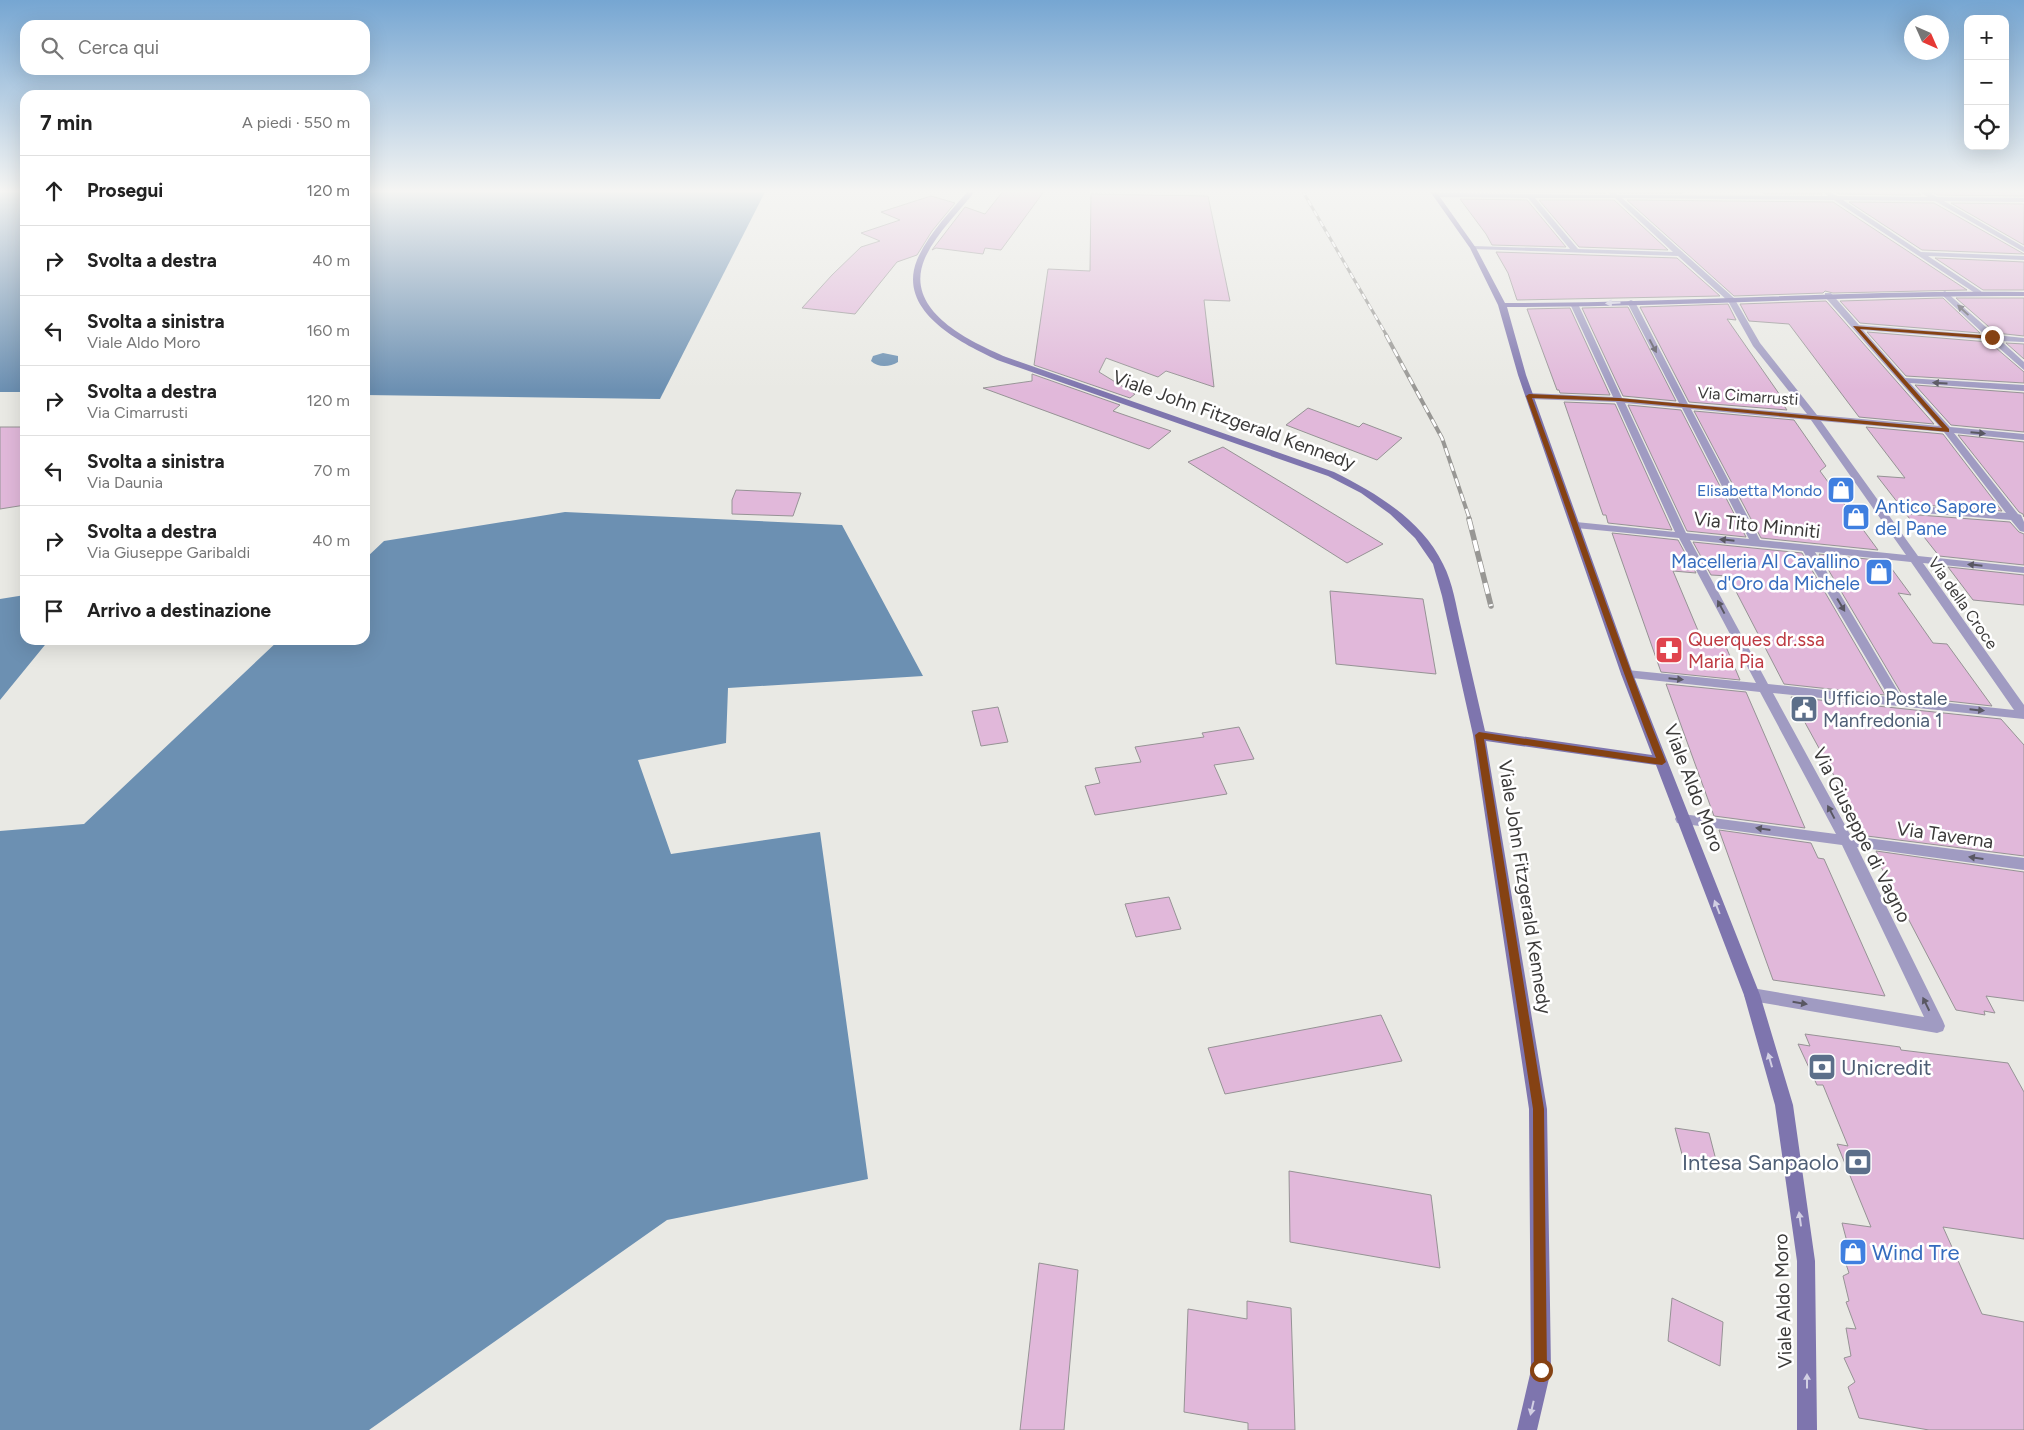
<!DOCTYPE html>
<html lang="it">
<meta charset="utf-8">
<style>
:root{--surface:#fff;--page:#f6f6f6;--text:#222;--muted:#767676;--line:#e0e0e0}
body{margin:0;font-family:Figtree,sans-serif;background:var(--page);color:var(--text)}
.controls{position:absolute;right:15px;top:15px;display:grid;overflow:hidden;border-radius:10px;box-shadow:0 5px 20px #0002}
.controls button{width:45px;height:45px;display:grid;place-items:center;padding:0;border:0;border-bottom:1px solid var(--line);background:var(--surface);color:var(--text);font:25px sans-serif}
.compass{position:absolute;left:1904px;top:15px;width:45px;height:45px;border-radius:50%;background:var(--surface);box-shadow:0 5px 20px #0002;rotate:135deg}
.stop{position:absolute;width:15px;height:15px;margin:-11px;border:4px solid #854213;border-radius:50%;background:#fff}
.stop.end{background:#854213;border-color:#fff;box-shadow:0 1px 5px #0008}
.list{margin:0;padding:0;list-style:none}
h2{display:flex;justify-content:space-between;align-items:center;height:65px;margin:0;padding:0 20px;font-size:21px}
h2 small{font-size:16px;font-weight:400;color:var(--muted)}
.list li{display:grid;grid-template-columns:32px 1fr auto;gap:15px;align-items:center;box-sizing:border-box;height:70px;padding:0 20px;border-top:1px solid var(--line)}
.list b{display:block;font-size:19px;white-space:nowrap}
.list p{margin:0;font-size:16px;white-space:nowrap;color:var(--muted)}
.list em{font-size:16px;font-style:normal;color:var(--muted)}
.icon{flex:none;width:28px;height:28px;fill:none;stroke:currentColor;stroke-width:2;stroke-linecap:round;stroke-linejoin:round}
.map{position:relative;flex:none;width:2024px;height:1430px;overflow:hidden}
.search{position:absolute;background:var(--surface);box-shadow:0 5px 20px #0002;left:20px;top:20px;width:350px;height:55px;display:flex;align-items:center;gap:12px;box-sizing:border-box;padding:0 18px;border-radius:15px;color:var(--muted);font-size:19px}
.panel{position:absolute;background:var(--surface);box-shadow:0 5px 20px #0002;left:20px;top:90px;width:350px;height:555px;border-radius:15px}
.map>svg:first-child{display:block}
.water{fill:#6c90b2}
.building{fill:#e1b8da;stroke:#969395}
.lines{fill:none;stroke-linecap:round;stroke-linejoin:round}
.street{fill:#a09bc2;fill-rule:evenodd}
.secondary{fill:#7e75ae;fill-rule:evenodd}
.rail-far2-casing{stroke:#989794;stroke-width:3}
.rail-far1-casing{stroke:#989794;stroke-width:4}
.rail-casing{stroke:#989794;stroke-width:5.5}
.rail-far2{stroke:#fff;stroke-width:2;stroke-dasharray:6;stroke-linecap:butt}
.rail-far1{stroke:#fff;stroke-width:2.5;stroke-dasharray:8;stroke-linecap:butt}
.rail{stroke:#fff;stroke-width:4;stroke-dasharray:11;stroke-linecap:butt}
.oneway{fill:#d2cfe3}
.oneway2{fill:#595762}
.route{fill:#854213}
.labels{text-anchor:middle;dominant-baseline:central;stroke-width:5;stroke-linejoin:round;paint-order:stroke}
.far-street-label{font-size:16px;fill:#3b3a39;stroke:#fff}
.far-shop-label{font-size:16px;fill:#366cbe;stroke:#fff;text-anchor:end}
.street-label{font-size:19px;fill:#3b3a39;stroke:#fff}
.shop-label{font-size:19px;fill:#366cbe;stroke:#fff;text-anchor:start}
.health-label{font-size:19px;fill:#be3a42;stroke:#fff;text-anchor:start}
.service-label{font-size:19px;fill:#4e5e75;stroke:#fff;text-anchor:start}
.near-service-label{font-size:22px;fill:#4e5e75;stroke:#fff;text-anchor:start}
.near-shop-label{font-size:22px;fill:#366cbe;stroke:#fff;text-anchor:start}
</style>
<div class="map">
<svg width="2024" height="1430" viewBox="0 0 2024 1430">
<rect width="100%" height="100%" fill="#e9e9e4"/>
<!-- water -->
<g class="water">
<rect x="0" y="190" width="25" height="202"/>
<polygon points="365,190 766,190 660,399 365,395"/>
<path d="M883 353 898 356V362C890 367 878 368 871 361L873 356Z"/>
<polygon points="565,512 842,525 923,676 728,688 726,743 638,760 671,854 820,832 868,1179 667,1220 369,1430 0,1430 0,831 84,824 279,640 365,640 365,559 384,541"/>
<polygon points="25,595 25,640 49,640 0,700 0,599"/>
</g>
<!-- building -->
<g class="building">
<polygon points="1004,190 1045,190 1001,250 985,248 983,254 936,248 932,250 965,207 985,214"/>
<polygon points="1453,190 1604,190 1606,193 1454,191"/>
<polygon points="1616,190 1679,190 1683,193 1619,193"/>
<polygon points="1759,190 1818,190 1822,194 1764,194"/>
<polygon points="1832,190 1915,190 1921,195 1838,194"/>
<polygon points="1929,190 2024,190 2024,196 1938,195"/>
<polygon points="1091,194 1208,196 1230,301 1204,300 1214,387 1166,371 1158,377 1106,358 1099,372 1135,394 1130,398 1034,365 1048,269 1090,271"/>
<polygon points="931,196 955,203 932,231 917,255 897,262 855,314 802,308 832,275 861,247 880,241 861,233 900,220 881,212"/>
<polygon points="1460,199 1527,200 1566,247 1492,245 1486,234"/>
<polygon points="1539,200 1614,200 1668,250 1579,247"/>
<polygon points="1627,200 1833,202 1967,290 1833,293 1825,291 1823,293 1734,296"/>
<polygon points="1849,202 1934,203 2024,254 1922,250"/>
<polygon points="1951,203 2024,204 2024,245"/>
<polygon points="1496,252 1677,258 1720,296 1517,300 1508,273"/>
<polygon points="1935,258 2024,262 2024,290 1983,290"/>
<polygon points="1943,298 1980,333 1860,323 1840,301"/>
<polygon points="1956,298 2024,298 2024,336 1996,333"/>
<polygon points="1826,301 1934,424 1859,417 1789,324 1749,321 1740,304"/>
<polygon points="1728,304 1736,320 1727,319 1782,398 1778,397 1787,410 1689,402 1640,307"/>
<polygon points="1628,307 1676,401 1623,396 1582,308"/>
<polygon points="1570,308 1610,395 1560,393 1559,390 1557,390 1527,309"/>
<polygon points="1867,332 1989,342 2024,372 2024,383 1906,376"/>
<polygon points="2006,343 2024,344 2024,359"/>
<polygon points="1032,374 1120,405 1113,411 1171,431 1149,449 983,388 1032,381"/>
<polygon points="1915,385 2024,393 2024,432 1951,425"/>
<polygon points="1564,402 1615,404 1672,530 1608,523 1606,515 1603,515"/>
<polygon points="1628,405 1681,410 1746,537 1687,531"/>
<polygon points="1308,408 1359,427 1363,423 1402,438 1377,460 1286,425"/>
<polygon points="1694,411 1794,420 1826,466 1820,471 1878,550 1761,538"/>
<polygon points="0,427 25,427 25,505 0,509"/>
<polygon points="1866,427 1943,434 2002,511 1898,503 1877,476 1905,478"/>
<polygon points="1958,435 2024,442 2024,517 2023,514 2019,512"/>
<polygon points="1223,447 1291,488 1383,544 1347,563 1188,462"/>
<polygon points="736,490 801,493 793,516 732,514 732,500"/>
<polygon points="1906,514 2010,522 2019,532 2024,534 2024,565 1939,556"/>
<polygon points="1612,533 1678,540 1696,573 1673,571 1702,640 1724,642 1740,680 1661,672"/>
<polygon points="1693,542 1802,553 1885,695 1784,684 1728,576 1711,575"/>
<polygon points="1819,554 1886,561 1911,595 1898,593 1933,643 1947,644 1992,706 1903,696"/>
<polygon points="1948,567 2024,575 2024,605 1973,600"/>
<polygon points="1330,591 1423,599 1436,674 1336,664"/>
<polygon points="1666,684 1746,692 1805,828 1714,816"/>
<polygon points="1791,697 2001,719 2024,745 2024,856 1867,836"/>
<polygon points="998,707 1008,742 981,746 972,711"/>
<polygon points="1239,727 1254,759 1214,765 1227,794 1095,815 1085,786 1100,783 1095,768 1141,762 1135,747 1204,737 1202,733"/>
<polygon points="1719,830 1811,843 1818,858 1824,859 1885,996 1773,980"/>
<polygon points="1876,851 2024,872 2024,1001 1986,996 1995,1013 1984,1011 1985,1015 1956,1010 1879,863 1882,863"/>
<polygon points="1169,897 1181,929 1136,937 1125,904"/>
<polygon points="1381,1015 1402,1061 1225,1094 1208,1048"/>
<polygon points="1805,1034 1900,1047 1901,1050 2008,1063 2024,1092 2024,1239 1943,1227 1982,1314 2024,1322 2024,1430 1929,1430 1859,1418 1848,1387 1855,1382 1844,1358 1851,1356 1846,1328 1856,1329 1846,1302 1849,1301 1843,1276 1849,1273 1843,1255 1850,1253 1842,1223 1871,1227 1837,1144 1848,1146 1823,1085 1817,1085 1798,1044 1810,1046"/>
<polygon points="1675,1128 1709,1133 1717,1164 1683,1158"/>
<polygon points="1289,1171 1431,1195 1440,1268 1290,1242"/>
<polygon points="1039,1263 1078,1270 1064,1430 1020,1430"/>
<polygon points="1672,1298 1723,1322 1720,1366 1668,1341"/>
<polygon points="1247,1301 1291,1308 1295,1430 1248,1430 1248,1423 1184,1412 1188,1309 1247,1319"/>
</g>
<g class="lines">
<!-- street -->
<path class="street" d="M1606 190H1613L1618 195 1828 196 1820 190H1828L1837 196 1928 197 1917 190H1925L1937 197 2024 198V202L1944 201 2024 247V252L1935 201 1843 200 1921 252 2024 256V260L1928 256 1981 291 1982 293 1978 295 1834 200 1622 198 1734 298 1760 343 1817 415 1939 426 1825 297V293H1831L1859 325 1985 335 1942 295 1941 293 1945 291 1995 335 2024 338V342L2001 341 2024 362V370L1990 340 1863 330 1905 378 2024 385V391L1910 383 1950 427 2024 434V440L1954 433 2018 514 2021 515 2024 522V532L2020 531 2011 520 1885 510 1918 556 2024 567V573L1923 563 2024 705V719L1773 693 1851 836 2024 858V870L1857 847 1943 1021 1945 1026 1943 1031 1937 1033 1746 1000 1744 995 1746 990 1752 988 1924 1017 1842 845 1677 823 1675 819 1677 815 1682 814 1836 834 1760 692 1623 677 1621 674 1623 671 1627 670 1756 683 1679 538 1576 528 1571 525 1576 522 1675 532 1616 402 1529 399 1525 396 1529 393 1613 397 1571 306 1575 304 1579 306 1622 398 1679 403 1627 302 1631 300 1635 302 1688 404 1807 414 1753 346 1728 301 1678 256 1471 249V247L1473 246 1570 249 1528 198 1437 197 1434 195 1437 193 1610 195ZM1535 198H1615L1673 252 1578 249ZM1625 403 1682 408 1749 539 1686 533ZM1691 409 1811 420 1906 555 1760 540ZM1821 421 1944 432 2006 513 1880 503ZM1690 540 1803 551 1889 697 1768 684ZM1815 552 1911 562 2014 710 1902 698Z"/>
<!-- secondary -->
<path class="secondary" d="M969 190H976C959 212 937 232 925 258 902 310 969 341 1006 357L1334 472C1376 493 1422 520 1443 564 1453 583 1456 606 1461 627 1469 662 1477 696 1485 731L1652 755 1621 674 1518 375 1498 305 1470 248 1429 190H1435L1476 248 1505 303C1678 303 1851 290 2024 292V296C1851 295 1679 307 1507 307L1526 375 1633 674 1760 995 1793 1105 1815 1261 1817 1430H1797V1261L1775 1105 1744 995 1656 765 1486 741 1547 1109 1551 1370 1537 1430H1517L1531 1370 1529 1109 1473 735 1442 596 1433 564 1415 538 1390 514 1361 493 1328 476 1000 361C963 344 896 312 917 260 928 234 951 211 969 190Z"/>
<defs>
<polyline id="rail-far2" points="1302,190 1387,336"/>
<polyline id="rail-far1" points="1386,335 1442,438 1470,520"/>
<polyline id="rail" points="1469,519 1491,606"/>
</defs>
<!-- rail-far2 casing -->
<use href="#rail-far2" class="rail-far2-casing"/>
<!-- rail-far1 casing -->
<use href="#rail-far1" class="rail-far1-casing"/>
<!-- rail casing -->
<use href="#rail" class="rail-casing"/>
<!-- rail-far2 -->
<use href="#rail-far2" class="rail-far2"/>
<!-- rail-far1 -->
<use href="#rail-far1" class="rail-far1"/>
<!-- rail -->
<use href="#rail" class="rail"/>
</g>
<!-- one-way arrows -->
<defs><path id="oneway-solid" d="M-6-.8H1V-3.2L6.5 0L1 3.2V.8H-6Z" transform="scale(1.25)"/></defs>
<g class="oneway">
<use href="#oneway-solid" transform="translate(1613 303) rotate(176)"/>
<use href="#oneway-solid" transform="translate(1717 907) rotate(-111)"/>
<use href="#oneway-solid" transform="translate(1770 1060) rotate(-106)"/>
<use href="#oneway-solid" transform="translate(1800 1219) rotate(-98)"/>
<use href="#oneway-solid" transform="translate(1807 1381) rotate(-90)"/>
<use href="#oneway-solid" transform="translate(1532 1408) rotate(103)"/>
</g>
<g class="oneway2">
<use href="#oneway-solid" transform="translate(1963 310) rotate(-137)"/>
<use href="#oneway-solid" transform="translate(1653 346) rotate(62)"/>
<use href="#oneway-solid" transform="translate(1940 383) rotate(-176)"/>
<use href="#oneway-solid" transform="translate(1978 433) rotate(5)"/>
<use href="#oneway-solid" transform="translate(1727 540) rotate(-174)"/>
<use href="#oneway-solid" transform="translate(1975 565) rotate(-174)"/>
<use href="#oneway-solid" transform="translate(1841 605) rotate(59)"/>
<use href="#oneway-solid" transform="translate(1721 607) rotate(-118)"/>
<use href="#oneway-solid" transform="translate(1676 679) rotate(6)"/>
<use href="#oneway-solid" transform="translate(1977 710) rotate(6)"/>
<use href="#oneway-solid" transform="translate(1831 812) rotate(-118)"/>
<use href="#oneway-solid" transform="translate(1763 829) rotate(-172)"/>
<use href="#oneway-solid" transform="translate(1976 858) rotate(-172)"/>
<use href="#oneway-solid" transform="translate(1800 1003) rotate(9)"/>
<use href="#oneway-solid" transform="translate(1926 1004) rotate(-116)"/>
</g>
<!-- sky -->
<linearGradient id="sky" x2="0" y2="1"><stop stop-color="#76a6d2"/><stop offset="0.49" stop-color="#f5f5f3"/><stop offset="1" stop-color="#f5f5f3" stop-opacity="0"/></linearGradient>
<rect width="2024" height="390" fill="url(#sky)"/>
<!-- route -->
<path class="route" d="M1853 326 1994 336 1992 339 1860 329 1949 429V432L1619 401 1532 398C1577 519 1618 642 1666 762L1662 765 1484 739 1544 1109 1547 1370 1546 1375 1541 1377 1536 1375 1534 1370 1533 1109 1475 735 1479 732 1656 758C1609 638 1570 516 1526 396L1529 394 1619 398 1942 428Z"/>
<!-- icons -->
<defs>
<symbol id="shop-square" viewBox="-11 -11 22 22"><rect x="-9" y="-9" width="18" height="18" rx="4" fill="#3f7fe0" stroke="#fff"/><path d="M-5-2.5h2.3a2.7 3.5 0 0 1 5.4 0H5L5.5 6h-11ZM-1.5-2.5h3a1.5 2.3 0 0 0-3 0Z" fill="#fff"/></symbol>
<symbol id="pharmacy-square" viewBox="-11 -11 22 22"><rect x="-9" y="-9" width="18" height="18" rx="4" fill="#e0444e" stroke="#fff"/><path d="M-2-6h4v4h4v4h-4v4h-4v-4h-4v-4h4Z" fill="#fff"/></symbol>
<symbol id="civic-square" viewBox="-11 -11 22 22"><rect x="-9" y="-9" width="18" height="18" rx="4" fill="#5c6f8a" stroke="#fff"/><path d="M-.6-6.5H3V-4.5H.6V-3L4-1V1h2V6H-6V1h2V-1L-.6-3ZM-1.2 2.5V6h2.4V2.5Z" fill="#fff"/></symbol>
<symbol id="bank-square" viewBox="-11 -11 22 22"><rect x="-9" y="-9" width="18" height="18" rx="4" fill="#5c6f8a" stroke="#fff"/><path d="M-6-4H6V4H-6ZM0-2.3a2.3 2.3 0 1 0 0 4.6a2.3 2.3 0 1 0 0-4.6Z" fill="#fff"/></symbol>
</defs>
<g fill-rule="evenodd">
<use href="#shop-square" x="1825" y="474" width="32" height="32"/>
<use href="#shop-square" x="1840" y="501" width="32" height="32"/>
<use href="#shop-square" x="1863" y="556" width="32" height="32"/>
<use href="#pharmacy-square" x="1653" y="634" width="32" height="32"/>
<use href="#civic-square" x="1788" y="693" width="32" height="32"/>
<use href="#bank-square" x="1806" y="1051" width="32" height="32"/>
<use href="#bank-square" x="1842" y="1146" width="32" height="32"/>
<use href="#shop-square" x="1837" y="1236" width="32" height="32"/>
</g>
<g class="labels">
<!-- far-street labels -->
<g class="far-street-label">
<text transform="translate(1748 396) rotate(4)">Via Cimarrusti</text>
<text transform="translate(1963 603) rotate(55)">Via della Croce</text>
</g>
<!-- far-shop labels -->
<g class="far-shop-label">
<text x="1822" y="490">Elisabetta Mondo</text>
</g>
<!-- street labels -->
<g class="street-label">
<text transform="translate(1234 420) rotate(20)">Viale John Fitzgerald Kennedy</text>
<text transform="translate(1757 525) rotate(6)">Via Tito Minniti</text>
<text transform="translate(1694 788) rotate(69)">Viale Aldo Moro</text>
<text transform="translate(1862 835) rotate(63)">Via Giuseppe di Vagno</text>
<text transform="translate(1945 835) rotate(8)">Via Taverna</text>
<text transform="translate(1525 887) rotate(81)">Viale John Fitzgerald Kennedy</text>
<text transform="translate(1783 1301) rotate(-92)">Viale Aldo Moro</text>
</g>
<!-- shop labels -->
<g class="shop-label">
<text x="1875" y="506">Antico Sapore<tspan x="1875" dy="22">del Pane</tspan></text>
<text x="1860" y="561" text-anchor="end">Macelleria Al Cavallino<tspan x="1860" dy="22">d'Oro da Michele</tspan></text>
</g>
<!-- health labels -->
<g class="health-label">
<text x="1688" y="639">Querques dr.ssa<tspan x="1688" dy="22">Maria Pia</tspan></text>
</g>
<!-- service labels -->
<g class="service-label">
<text x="1823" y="698">Ufficio Postale<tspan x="1823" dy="22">Manfredonia 1</tspan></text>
</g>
<!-- near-service labels -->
<g class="near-service-label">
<text x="1841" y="1067">Unicredit</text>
<text x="1839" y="1162" text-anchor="end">Intesa Sanpaolo</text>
</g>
<!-- near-shop labels -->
<g class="near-shop-label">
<text x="1872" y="1252">Wind Tre</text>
</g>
</g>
</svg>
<div class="controls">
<button>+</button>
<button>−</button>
<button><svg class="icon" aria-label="locate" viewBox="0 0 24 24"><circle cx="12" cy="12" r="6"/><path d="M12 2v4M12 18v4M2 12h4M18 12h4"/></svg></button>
</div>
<svg class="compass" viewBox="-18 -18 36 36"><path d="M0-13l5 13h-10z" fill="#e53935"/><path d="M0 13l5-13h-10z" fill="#767676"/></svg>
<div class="stop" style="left:1541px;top:1370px"></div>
<div class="stop end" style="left:1992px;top:337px"></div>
<div class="search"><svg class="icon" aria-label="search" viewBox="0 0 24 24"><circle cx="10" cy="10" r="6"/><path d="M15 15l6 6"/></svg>Cerca qui</div>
<section class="panel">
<h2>7 min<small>A piedi · 550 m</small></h2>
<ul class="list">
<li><svg class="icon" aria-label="ahead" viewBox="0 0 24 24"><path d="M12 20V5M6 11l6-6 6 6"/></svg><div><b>Prosegui</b></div><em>120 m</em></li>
<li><svg class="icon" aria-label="right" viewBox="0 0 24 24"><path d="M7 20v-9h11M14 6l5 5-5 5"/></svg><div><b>Svolta a destra</b></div><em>40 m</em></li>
<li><svg class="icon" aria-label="left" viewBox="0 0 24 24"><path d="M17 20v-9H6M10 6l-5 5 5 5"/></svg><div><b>Svolta a sinistra</b><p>Viale Aldo Moro</p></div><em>160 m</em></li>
<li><svg class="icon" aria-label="right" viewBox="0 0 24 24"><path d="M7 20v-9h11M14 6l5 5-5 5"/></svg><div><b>Svolta a destra</b><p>Via Cimarrusti</p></div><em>120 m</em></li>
<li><svg class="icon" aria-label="left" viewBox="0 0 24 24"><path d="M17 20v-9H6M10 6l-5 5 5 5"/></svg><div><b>Svolta a sinistra</b><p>Via Daunia</p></div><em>70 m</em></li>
<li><svg class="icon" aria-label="right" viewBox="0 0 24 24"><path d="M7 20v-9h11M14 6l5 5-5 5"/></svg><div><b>Svolta a destra</b><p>Via Giuseppe Garibaldi</p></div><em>40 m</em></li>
<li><svg class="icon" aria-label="arrive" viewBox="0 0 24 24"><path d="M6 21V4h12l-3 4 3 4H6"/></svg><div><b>Arrivo a destinazione</b></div></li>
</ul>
</section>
</div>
